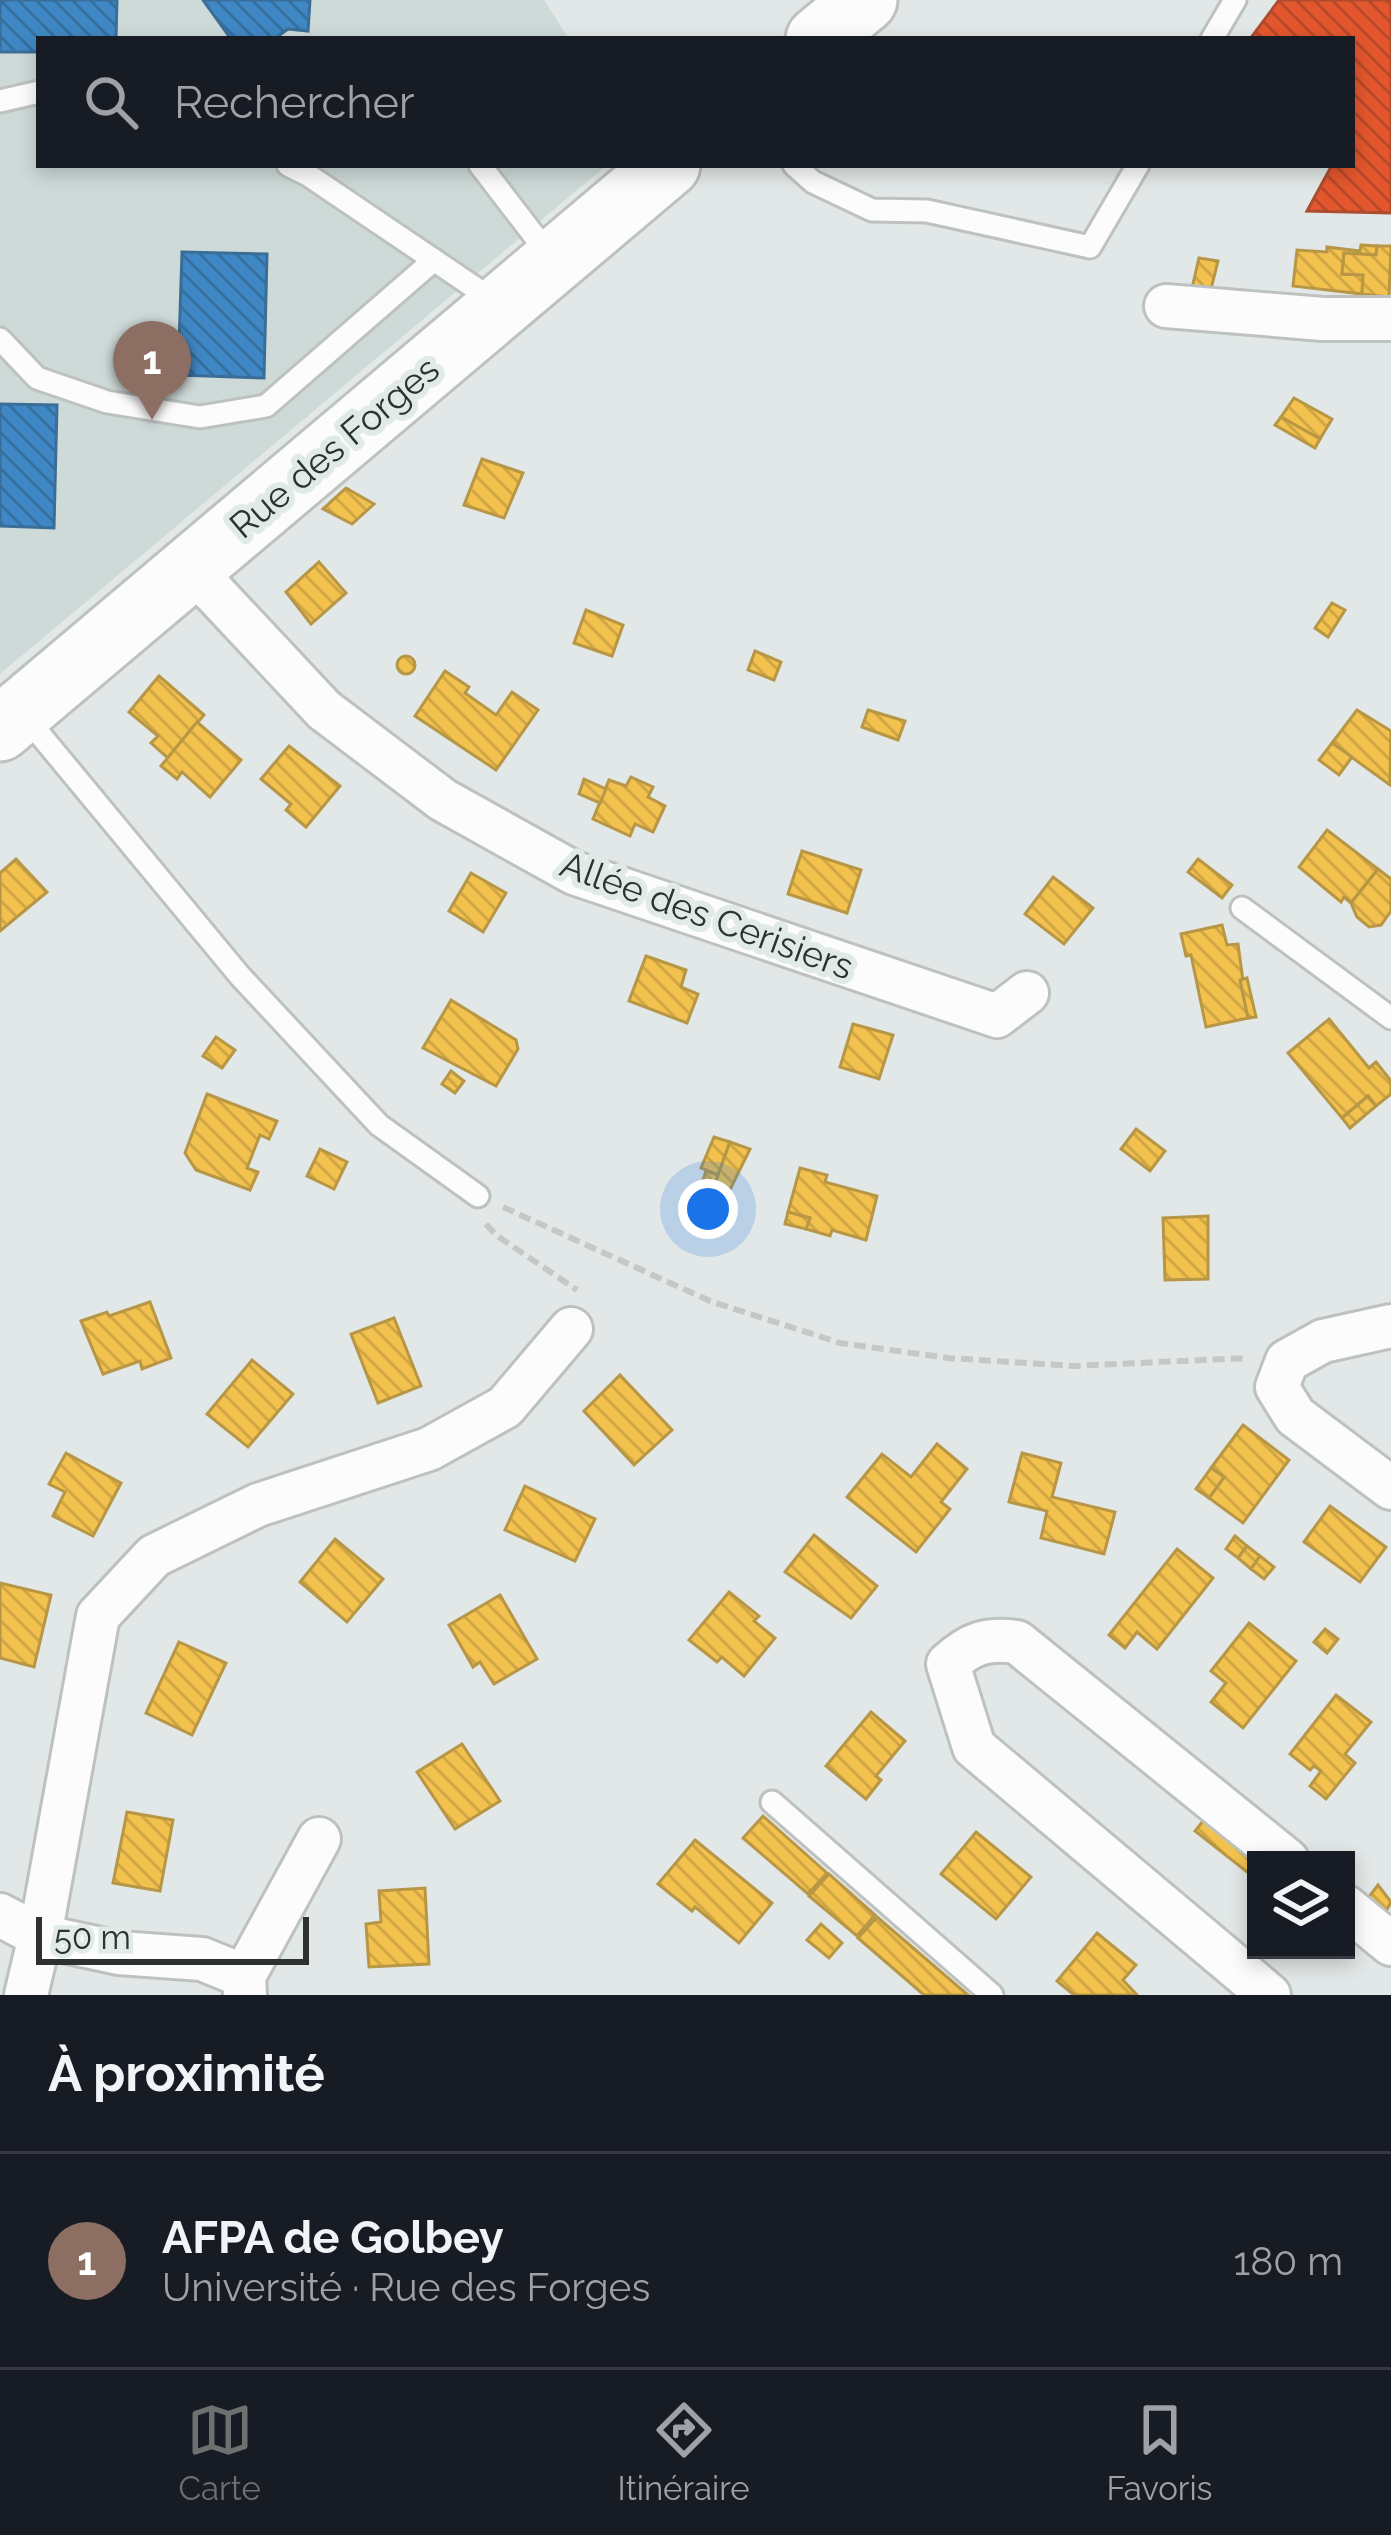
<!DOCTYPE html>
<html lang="fr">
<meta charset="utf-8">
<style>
:root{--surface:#171b24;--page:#242831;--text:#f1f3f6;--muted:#9ea1a6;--line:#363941;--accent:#6c7170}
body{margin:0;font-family:Raleway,sans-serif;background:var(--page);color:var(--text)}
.controls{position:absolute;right:36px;bottom:36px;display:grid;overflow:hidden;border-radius:0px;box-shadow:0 6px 18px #0003}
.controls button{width:108px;height:108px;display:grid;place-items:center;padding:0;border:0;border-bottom:3px solid var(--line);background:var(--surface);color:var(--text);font:60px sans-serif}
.scale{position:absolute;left:36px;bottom:30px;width:273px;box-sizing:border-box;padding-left:12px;border:6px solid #2d3130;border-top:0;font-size:33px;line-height:42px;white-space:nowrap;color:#2d3130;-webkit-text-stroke:9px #e0eae8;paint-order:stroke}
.you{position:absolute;left:708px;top:1209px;width:42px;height:42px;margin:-30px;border:9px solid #fff;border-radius:50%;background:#1a73e8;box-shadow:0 0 0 18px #1a73e833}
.badge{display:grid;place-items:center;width:78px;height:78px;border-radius:50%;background:var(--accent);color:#fff;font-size:39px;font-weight:700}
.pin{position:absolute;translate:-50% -99px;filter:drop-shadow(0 3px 6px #0008)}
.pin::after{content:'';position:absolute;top:63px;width:42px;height:36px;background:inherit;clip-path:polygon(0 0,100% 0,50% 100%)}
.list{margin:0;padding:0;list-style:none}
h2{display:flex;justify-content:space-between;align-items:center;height:156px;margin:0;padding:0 48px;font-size:51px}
h2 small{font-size:39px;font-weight:400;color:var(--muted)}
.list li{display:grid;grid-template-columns:78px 1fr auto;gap:36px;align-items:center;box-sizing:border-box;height:216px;padding:0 48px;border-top:3px solid var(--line)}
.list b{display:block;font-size:45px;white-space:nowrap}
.list p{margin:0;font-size:39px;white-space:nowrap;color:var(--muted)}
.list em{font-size:39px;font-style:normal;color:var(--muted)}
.icon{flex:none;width:66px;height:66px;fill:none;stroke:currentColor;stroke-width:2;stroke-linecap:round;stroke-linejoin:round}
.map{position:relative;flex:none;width:1391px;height:1995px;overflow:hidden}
.search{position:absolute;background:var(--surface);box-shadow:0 6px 18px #0003;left:36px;right:36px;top:36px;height:132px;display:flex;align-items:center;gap:30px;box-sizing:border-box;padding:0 42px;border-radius:0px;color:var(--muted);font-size:45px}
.sheet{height:372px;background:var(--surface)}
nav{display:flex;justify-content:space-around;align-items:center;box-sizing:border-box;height:168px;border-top:3px solid var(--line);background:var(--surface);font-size:33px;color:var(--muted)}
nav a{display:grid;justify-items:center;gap:6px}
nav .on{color:var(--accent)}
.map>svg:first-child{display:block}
.built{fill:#cedad8}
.homes{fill:url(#homes-back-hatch);stroke:#b79645;stroke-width:3}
.shops{fill:url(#shops-back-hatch);stroke:#ad4c2f;stroke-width:3}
.schools{fill:url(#schools-back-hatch);stroke:#3a6e98;stroke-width:3}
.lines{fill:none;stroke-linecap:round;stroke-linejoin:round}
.service-casing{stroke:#bdc2c0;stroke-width:27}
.minor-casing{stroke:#bdc2c0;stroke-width:48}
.secondary-casing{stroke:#bdc2c0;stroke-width:69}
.path{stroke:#c6c8c8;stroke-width:6;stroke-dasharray:12 6;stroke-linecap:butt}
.service{stroke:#fbfcfb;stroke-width:21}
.minor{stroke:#fbfcfb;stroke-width:42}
.secondary{stroke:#fbfcfb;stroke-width:63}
.labels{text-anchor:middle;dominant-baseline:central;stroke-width:12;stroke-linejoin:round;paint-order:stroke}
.street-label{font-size:36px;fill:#2d3130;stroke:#e0eae8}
</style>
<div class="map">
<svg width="1391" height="1995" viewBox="0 0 1391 1995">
<defs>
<pattern id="homes-back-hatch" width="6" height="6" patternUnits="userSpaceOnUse" patternTransform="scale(3)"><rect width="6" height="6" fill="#f2c14e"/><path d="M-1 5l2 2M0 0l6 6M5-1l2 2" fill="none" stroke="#d0a644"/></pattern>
<pattern id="shops-back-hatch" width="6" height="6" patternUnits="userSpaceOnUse" patternTransform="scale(3)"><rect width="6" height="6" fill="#e4572e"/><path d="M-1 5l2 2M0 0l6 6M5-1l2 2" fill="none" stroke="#b94928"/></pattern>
<pattern id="schools-back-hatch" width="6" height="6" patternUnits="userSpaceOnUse" patternTransform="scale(3)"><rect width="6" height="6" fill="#3f88c5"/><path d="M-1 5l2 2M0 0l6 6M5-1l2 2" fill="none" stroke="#3570a0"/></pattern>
</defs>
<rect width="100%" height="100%" fill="#e2e8e7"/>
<!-- built -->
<polygon class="built" points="0,0 544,0 569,39 39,39 39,165 607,165 0,674"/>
<!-- homes -->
<g class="homes">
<polygon points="1361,245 1377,246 1376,255 1344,253 1342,274 1363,275 1362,294 1293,286 1297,250 1327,252 1327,247 1360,251"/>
<polygon points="1377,246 1391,246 1389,297 1362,294 1363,275 1342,274 1344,253 1376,255"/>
<polygon points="1199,258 1218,261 1211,289 1192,288"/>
<polygon points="1294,398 1332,419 1320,439 1281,417"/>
<polygon points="1281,417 1320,439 1315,448 1275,425"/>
<polygon points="482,459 523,473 504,518 464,505"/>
<polygon points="346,488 374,504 352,524 323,509"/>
<polygon points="319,562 346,593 311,624 286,592"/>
<polygon points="1332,603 1345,610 1328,637 1315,628"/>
<polygon points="586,610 623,625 612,656 574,643"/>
<polygon points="755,651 781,662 774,680 748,670"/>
<circle cx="406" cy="665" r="9"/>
<polygon points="445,671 469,687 465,693 496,715 512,692 538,710 496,770 415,716"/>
<polygon points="159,676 204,715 168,758 151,743 158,736 129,712"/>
<polygon points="868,710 905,721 898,740 862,727"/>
<polygon points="1357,710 1391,731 1390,785 1332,743"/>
<polygon points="197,722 241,760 210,797 182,772 177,779 161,766"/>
<polygon points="1332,743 1352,757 1339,775 1319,760"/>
<polygon points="289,746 340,786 306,827 286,810 291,804 261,779"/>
<polygon points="631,777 653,787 648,797 665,806 653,832 635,824 630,836 593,819 609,780 626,786"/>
<polygon points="584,779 606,789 600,803 579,794"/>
<polygon points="1327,830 1378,869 1351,903 1344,897 1341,902 1299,867"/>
<polygon points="802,851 861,870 847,913 788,894"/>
<polygon points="16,859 47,892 0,931 0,873"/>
<polygon points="1198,859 1232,885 1222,898 1188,872"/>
<polygon points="1378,869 1391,879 1391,911 1381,925 1369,927 1357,917 1351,903"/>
<polygon points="471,873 506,893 483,932 449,911"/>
<polygon points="1053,877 1093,908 1064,944 1025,914"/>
<polygon points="1222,925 1227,945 1238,944 1248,1018 1206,1027 1191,955 1186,956 1181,934"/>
<polygon points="646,956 686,970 681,987 698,994 687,1023 629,1001"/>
<polygon points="1247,978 1256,1017 1248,1018 1240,980"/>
<polygon points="451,1000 516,1040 518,1049 496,1086 423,1048"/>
<polygon points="1329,1019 1369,1068 1376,1062 1391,1081 1391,1094 1376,1106 1368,1096 1342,1118 1288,1053"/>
<polygon points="853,1024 893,1035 879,1079 840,1067"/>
<polygon points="216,1037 235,1050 222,1068 203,1056"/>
<polygon points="451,1071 464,1081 455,1093 442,1084"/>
<polygon points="207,1094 277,1121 269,1139 260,1135 247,1168 258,1172 250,1190 196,1170 185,1153"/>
<polygon points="1368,1096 1376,1106 1350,1128 1342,1118"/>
<polygon points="1136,1129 1165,1151 1150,1171 1121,1149"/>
<polygon points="714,1137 730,1142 718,1175 701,1168"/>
<polygon points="730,1142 750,1149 723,1204 710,1197"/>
<polygon points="320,1149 347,1162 334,1189 307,1176"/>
<polygon points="800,1168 827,1175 825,1182 877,1196 866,1240 832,1230 830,1236 806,1229 810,1218 788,1212"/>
<polygon points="706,1171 718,1175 710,1197 699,1192"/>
<polygon points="788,1212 810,1218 806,1229 785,1224"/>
<polygon points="1208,1216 1208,1279 1165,1280 1163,1218"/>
<polygon points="150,1302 171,1358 142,1369 140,1361 103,1374 81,1321 107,1312 109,1316"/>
<polygon points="394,1318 421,1386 378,1403 351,1334"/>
<polygon points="252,1360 293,1394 248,1447 207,1414"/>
<polygon points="620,1375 672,1430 634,1465 584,1411"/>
<polygon points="1243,1425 1289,1460 1243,1523 1209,1498 1224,1477 1211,1468"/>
<polygon points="937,1444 967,1469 941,1502 950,1509 916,1552 847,1497 882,1454 911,1477"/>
<polygon points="66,1453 121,1483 93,1536 53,1516 65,1492 49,1484"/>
<polygon points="1022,1453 1061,1463 1052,1497 1115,1512 1104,1554 1041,1538 1047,1511 1009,1502"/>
<polygon points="1211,1468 1224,1477 1209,1498 1196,1489"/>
<polygon points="525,1486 595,1519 575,1561 505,1530"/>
<polygon points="1330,1506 1386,1547 1360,1582 1304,1542"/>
<polygon points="814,1535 877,1586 851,1618 785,1572"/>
<polygon points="1235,1536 1247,1546 1238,1558 1226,1549"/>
<polygon points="335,1539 383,1579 347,1622 300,1582"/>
<polygon points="1247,1546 1260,1556 1251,1569 1238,1558"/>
<polygon points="1177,1549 1213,1578 1157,1649 1137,1632 1125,1648 1109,1635"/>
<polygon points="1260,1556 1274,1567 1264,1579 1251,1569"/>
<polygon points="0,1583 51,1595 34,1667 0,1658"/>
<polygon points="729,1592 759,1616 754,1621 775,1638 744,1676 722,1657 717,1662 689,1640"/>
<polygon points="500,1595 537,1659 494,1684 480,1662 473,1667 449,1625"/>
<polygon points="1249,1623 1296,1661 1243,1728 1211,1702 1226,1683 1211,1671"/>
<polygon points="1325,1629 1338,1639 1327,1653 1314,1642"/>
<polygon points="179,1642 226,1663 192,1735 146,1713"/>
<polygon points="1336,1695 1371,1722 1345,1754 1355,1763 1326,1799 1310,1786 1321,1771 1314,1766 1310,1770 1290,1754"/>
<polygon points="871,1712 905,1741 876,1776 881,1780 866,1799 826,1766"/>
<polygon points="462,1744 500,1801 455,1829 417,1772"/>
<polygon points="127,1812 173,1820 160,1891 113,1883"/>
<polygon points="1208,1815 1256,1860 1256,1879 1195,1831"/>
<polygon points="763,1816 827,1873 808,1894 743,1838"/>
<polygon points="976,1832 1031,1877 996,1919 941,1874"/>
<polygon points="695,1840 772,1903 739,1943 695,1907 692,1911 658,1884"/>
<polygon points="829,1874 875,1915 857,1936 809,1896"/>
<polygon points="1378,1885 1391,1902 1385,1913 1368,1898"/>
<polygon points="425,1888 429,1964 369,1967 366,1924 381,1922 379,1891"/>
<polygon points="877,1917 968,1995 924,1995 858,1938"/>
<polygon points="821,1924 842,1943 829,1958 807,1940"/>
<polygon points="1097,1933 1136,1965 1123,1980 1137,1995 1074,1995 1057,1981"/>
</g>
<!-- shops -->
<polygon class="shops" points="1279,0 1391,0 1391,213 1307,211 1332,165 1352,165 1352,39 1250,39"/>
<!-- schools -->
<g class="schools">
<polygon points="0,0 117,0 116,39 39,39 39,57 37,52 0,52"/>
<polygon points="203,0 310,0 308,31 288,29 274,39 231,39"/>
<polygon points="182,252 267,254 264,378 178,375"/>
<polygon points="0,404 57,405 54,528 0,526"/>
</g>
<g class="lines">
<defs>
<g id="service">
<polyline points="1212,39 1235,0"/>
<polyline points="0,101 39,92"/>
<polyline points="288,165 308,175 496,302"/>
<polyline points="480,165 549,255"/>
<polyline points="794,165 813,182 872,210 927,211 1090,247 1138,165"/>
<polyline points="0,339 37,378 107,402 200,417 266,406 434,260"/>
<polyline points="23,714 240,976 379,1125 478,1196"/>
<polyline points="1242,908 1391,1018"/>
<polyline points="772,1802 992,1995"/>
</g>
<g id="minor">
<polyline points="1166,306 1323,319 1391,319"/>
<polyline points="191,568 324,710 443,800 574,873 997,1016 1027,993"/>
<polyline points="1391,1326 1323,1341 1287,1361 1277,1387 1295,1416 1391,1488"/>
<polyline points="1346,1907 1391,1944"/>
<polyline points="0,1915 40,1936 119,1953 202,1959 244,1976 245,1995"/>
<polyline points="244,1976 319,1839"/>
<polyline points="26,1995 40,1936 98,1616 154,1556 258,1505 429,1449 505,1407 571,1329"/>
<path d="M1269 1995 974 1747 948 1664C971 1643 986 1638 1017 1642L1287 1860"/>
</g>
<g id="secondary">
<polyline points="818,39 865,0"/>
<polyline points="0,729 668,165"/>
</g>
</defs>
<!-- service casing -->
<use href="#service" class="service-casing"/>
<!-- minor casing -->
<use href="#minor" class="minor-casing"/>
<!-- secondary casing -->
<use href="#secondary" class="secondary-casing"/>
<!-- path -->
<g class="path">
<polyline points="503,1207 710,1301 840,1343 948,1358 1073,1366 1247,1358"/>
<polyline points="486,1224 496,1235 577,1290"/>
</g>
<!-- service -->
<use href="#service" class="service"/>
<!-- minor -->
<use href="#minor" class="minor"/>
<!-- secondary -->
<use href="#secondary" class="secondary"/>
</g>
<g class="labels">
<!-- street labels -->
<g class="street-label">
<text transform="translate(334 447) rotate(-40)">Rue des Forges</text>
<text transform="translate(707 915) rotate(20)">Allée des Cerisiers</text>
</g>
</g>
</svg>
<div class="controls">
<button><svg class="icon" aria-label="layers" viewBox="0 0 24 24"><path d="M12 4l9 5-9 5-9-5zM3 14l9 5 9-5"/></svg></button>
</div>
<div class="scale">50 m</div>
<div class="you"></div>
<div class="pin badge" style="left:152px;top:420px;background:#8d6e63">1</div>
<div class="search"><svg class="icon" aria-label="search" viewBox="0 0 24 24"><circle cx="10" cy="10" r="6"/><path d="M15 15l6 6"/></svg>Rechercher</div>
</div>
<section class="sheet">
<h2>À proximité<small></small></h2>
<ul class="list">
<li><span class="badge" style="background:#8d6e63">1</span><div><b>AFPA de Golbey</b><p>Université · Rue des Forges</p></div><em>180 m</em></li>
</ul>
</section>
<nav>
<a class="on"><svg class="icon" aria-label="map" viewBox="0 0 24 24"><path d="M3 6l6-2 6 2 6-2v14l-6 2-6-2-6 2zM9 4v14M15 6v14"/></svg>Carte</a>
<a><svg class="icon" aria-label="directions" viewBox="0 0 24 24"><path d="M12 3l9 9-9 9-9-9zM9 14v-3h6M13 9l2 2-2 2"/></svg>Itinéraire</a>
<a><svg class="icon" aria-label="saved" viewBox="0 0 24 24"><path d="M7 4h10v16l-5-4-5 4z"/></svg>Favoris</a>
</nav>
